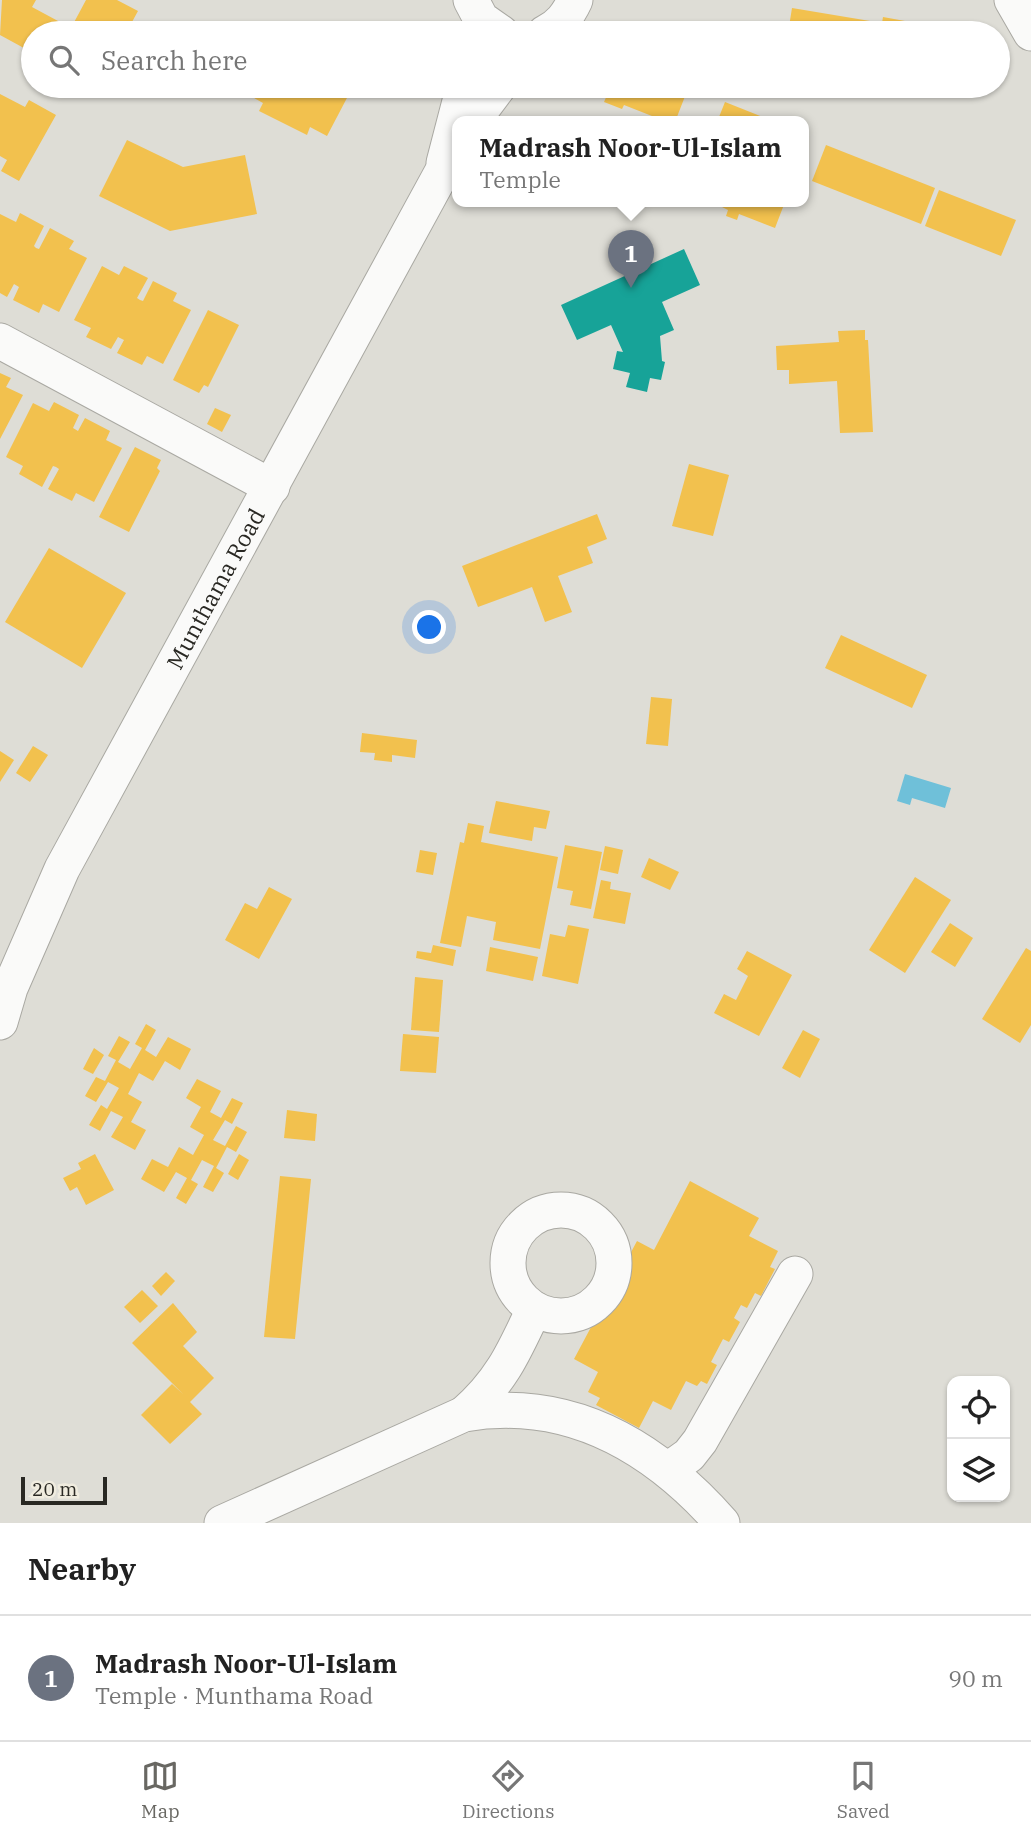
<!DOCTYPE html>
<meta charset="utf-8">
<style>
:root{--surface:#fff;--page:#f6f6f6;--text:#222;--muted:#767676;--line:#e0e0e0;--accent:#686762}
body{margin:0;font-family:"IBM Plex Serif",serif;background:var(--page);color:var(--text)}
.controls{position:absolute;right:21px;bottom:21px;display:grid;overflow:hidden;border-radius:14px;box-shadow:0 2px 5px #0004}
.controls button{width:63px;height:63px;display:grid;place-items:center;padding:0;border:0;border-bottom:2px solid var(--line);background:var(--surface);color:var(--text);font:35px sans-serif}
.scale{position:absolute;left:21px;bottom:18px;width:86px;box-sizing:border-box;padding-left:7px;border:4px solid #292823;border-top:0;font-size:19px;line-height:24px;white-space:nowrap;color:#292823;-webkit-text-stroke:5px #f0ecdf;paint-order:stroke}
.you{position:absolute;left:430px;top:628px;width:24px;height:24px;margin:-18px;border:5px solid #fff;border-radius:50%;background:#1a73e8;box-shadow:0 0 0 10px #1a73e833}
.badge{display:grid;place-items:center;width:46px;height:46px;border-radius:50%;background:var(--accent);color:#fff;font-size:23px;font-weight:700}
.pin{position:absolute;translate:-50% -58px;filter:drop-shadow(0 2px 4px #0008)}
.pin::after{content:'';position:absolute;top:37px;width:24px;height:21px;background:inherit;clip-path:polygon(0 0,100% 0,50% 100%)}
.popup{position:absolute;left:452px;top:116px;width:357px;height:91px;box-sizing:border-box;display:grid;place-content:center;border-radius:14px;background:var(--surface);filter:drop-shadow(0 2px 5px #0005);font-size:23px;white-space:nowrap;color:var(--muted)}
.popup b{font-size:26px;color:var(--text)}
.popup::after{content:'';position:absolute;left:50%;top:100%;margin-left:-14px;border:14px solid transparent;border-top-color:var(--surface)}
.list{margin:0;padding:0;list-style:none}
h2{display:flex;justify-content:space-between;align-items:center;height:91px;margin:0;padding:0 28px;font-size:30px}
h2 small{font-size:23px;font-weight:400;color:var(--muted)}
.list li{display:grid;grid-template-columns:46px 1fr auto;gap:21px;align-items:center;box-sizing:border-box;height:126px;padding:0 28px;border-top:2px solid var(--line)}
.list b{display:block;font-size:26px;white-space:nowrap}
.list p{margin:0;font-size:23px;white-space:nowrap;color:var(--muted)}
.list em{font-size:23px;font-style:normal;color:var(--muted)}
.icon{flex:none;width:38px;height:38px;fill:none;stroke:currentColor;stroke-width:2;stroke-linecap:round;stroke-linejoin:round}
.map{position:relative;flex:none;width:1031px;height:1523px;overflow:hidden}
.search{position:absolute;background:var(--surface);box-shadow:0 2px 5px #0004;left:21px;right:21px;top:21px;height:77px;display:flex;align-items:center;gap:18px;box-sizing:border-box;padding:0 24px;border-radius:38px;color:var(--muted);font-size:26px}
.sheet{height:217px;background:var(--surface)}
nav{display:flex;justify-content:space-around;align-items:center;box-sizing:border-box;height:98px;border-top:2px solid var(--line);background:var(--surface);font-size:19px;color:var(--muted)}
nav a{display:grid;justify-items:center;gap:4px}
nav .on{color:var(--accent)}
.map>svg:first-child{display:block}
.water{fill:#6fc0d9}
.homes{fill:#f2c14e}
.public{fill:#17a398}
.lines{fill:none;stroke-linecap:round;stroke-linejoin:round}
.minor-casing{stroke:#a9a8a2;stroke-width:37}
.minor{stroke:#fafaf9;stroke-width:35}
.labels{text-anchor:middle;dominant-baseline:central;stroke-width:7;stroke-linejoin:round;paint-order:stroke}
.street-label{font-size:23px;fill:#292823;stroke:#f0ecdf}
</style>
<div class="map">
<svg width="1031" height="1523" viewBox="0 0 1031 1523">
<rect width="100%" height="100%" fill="#deddd6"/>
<!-- water -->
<polygon class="water" points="905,774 951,788 945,808 912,798 910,805 897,801"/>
<!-- homes -->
<g class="homes">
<polygon points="2,0 36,0 32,7 71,28 86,0 117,0 138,11 126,33 33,33 33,53 0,35"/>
<polygon points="792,8 882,23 883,17 916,23 915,33 788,33"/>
<polygon points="251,86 327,86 348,96 327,136 310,127 307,135 259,111 263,103 247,94"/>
<polygon points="611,86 689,86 675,122 655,122 657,118 624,105 622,109 604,102"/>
<polygon points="817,86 844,86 843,94 817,89"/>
<polygon points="0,94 25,107 29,100 56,115 19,181 1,171 7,160 0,156"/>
<polygon points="725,102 775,122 717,122"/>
<polygon points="127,140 183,167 245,155 257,214 170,231 99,196"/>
<polygon points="826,145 935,188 921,224 812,181"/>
<polygon points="939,190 1016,220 1001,256 925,226"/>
<polygon points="724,202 785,202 775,228 739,214 737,220 726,216 728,210 722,207"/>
<polygon points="20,213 44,226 34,246 36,248 39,249 50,228 74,241 69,249 87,258 59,312 43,304 39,313 13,300 19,287 14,284 7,297 0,293 0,214 16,222"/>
<polygon points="102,266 119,275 124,266 148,278 137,298 140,300 143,301 153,281 177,293 173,301 191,310 163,364 147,356 142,365 117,353 124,340 118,337 111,349 86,337 91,328 74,320"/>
<polygon points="208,310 239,325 208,387 204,385 199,393 173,380"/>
<polygon points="865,330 865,340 868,340 873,432 840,433 837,381 789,384 789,370 777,370 776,346 839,342 838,331"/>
<polygon points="0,373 11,378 6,387 23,395 0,439"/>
<polygon points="54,402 79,415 73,428 78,431 85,418 110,431 106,440 122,448 94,502 76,493 72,501 48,489 59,469 56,467 53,466 42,487 19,474 23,466 6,457 33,403 49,411"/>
<polygon points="215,408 231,415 222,432 207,424"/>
<polygon points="135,447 161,460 157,468 160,471 129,532 99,517"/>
<polygon points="689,464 729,475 713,536 672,526"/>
<polygon points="597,514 607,539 587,547 593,563 558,576 572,612 545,622 532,587 478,607 462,566"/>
<polygon points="49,548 126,593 82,668 5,622"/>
<polygon points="841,635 927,675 912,708 825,668"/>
<polygon points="651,697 672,699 668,746 646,744"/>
<polygon points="362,733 417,740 415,758 392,755 392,762 374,760 375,753 360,752"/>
<polygon points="33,746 48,755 30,782 16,773"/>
<polygon points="0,751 14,760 0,782"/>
<polygon points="496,801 550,811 546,829 534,827 532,841 489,833"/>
<polygon points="468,823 484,826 481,842 558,857 540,949 493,940 496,922 467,916 461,947 440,943 460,842 464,843"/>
<polygon points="565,845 602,852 591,909 570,905 573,891 557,888"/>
<polygon points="605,846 623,850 618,874 600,870"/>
<polygon points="420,850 437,853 433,875 416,872"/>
<polygon points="649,858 679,872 670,890 641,877"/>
<polygon points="915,877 951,900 905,973 869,950"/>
<polygon points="601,880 611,882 610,889 631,893 625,924 593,918"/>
<polygon points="269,887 292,899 259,959 225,940 245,903 257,909"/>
<polygon points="950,923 973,938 955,967 931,952"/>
<polygon points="568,925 589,929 578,984 542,976 550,934 565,937"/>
<polygon points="433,945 456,950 453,966 416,958 417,951 431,953"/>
<polygon points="490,947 538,957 533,981 486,971"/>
<polygon points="1026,948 1031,951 1031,1025 1020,1043 982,1019"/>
<polygon points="747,951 792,975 759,1036 714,1013 724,994 736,1000 748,976 737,969"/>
<polygon points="415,977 443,980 439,1032 411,1030"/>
<polygon points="146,1024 156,1030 145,1050 156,1057 168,1037 191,1049 180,1070 165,1061 153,1081 139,1073 128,1094 142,1102 131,1122 146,1130 135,1150 111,1137 123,1117 111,1111 100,1131 89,1125 101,1105 107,1109 119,1088 108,1082 96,1102 85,1096 96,1077 105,1081 116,1060 108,1056 119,1036 130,1042 118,1062 130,1069 142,1048 135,1044"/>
<polygon points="803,1030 820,1039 800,1078 782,1068"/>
<polygon points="403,1034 439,1037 436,1073 400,1071"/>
<polygon points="94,1048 104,1055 93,1074 83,1069"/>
<polygon points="197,1079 221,1091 210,1112 221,1118 232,1098 243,1103 232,1124 225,1120 213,1140 225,1146 236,1126 247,1132 236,1152 227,1147 216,1168 224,1173 213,1192 203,1187 214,1166 202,1160 191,1180 198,1184 186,1204 176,1198 187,1178 176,1172 164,1192 141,1179 152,1159 168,1167 179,1147 193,1155 204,1135 190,1127 201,1107 186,1098"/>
<polygon points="287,1110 317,1114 315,1141 284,1138"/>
<polygon points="95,1154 114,1190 86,1205 77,1187 70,1191 63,1178 81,1169 78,1163"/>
<polygon points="239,1154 249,1160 238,1180 228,1174"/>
<polygon points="280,1176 311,1179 295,1339 264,1337"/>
<polygon points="690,1181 759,1218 749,1236 778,1251 770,1267 775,1269 761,1296 755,1293 747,1308 741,1305 734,1318 740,1322 729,1342 723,1339 711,1362 717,1365 707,1384 701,1381 697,1386 686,1381 671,1410 653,1401 639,1428 596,1405 600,1398 588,1392 598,1372 574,1359 637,1241 654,1250"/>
<polygon points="166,1272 175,1281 161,1296 152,1286"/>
<polygon points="142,1290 158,1306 140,1323 124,1307"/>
<polygon points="173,1303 197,1332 183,1346 214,1378 190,1402 202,1414 170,1444 141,1415 172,1384 183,1394 132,1343"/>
</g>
<!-- public -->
<polygon class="public" points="684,249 700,285 662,302 674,330 660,336 662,361 665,362 661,380 650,378 647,392 626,387 630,373 613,369 617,351 623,352 611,325 577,340 561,305"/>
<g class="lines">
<defs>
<g id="minor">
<polyline points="471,0 481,19 501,33"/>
<polyline points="1012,0 1031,33"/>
<path d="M545 33C560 26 568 15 575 0"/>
<polyline points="472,122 499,86"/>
<polyline points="444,163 464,86"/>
<polyline points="0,341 272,487"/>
<path id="s1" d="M0 1022 10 988 62 869 458 143"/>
<circle cx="561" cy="1263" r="53"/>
<path d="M464 1414C501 1382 514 1352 534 1309"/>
<polyline points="668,1470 689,1455 700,1441 795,1274"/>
<path d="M222 1523 464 1414C569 1396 654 1446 722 1523"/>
</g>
</defs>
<!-- minor casing -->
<use href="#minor" class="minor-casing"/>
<!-- minor -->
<use href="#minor" class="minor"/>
</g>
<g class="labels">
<!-- street labels -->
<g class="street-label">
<text stroke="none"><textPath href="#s1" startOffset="485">Munthama Road</textPath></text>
</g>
</g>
</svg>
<div class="controls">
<button><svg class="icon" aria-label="locate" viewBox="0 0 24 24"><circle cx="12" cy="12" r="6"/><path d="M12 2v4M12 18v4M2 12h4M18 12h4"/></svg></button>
<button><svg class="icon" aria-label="layers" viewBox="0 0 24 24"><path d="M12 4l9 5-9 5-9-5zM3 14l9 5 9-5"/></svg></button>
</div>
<div class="scale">20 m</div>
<div class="you"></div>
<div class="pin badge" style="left:631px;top:288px;background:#6b7280">1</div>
<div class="popup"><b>Madrash Noor-Ul-Islam</b>Temple</div>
<div class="search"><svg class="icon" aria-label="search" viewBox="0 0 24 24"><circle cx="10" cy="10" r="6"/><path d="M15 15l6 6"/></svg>Search here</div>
</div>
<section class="sheet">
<h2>Nearby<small></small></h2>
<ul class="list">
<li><span class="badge" style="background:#6b7280">1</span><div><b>Madrash Noor-Ul-Islam</b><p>Temple · Munthama Road</p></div><em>90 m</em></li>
</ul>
</section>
<nav>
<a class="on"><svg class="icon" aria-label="map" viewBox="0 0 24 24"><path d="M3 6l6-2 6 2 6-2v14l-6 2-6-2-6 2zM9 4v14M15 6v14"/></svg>Map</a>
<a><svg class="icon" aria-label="directions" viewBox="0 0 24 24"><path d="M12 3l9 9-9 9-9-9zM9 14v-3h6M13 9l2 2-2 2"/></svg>Directions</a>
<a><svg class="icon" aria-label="saved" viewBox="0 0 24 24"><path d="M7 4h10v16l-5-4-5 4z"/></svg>Saved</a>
</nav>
